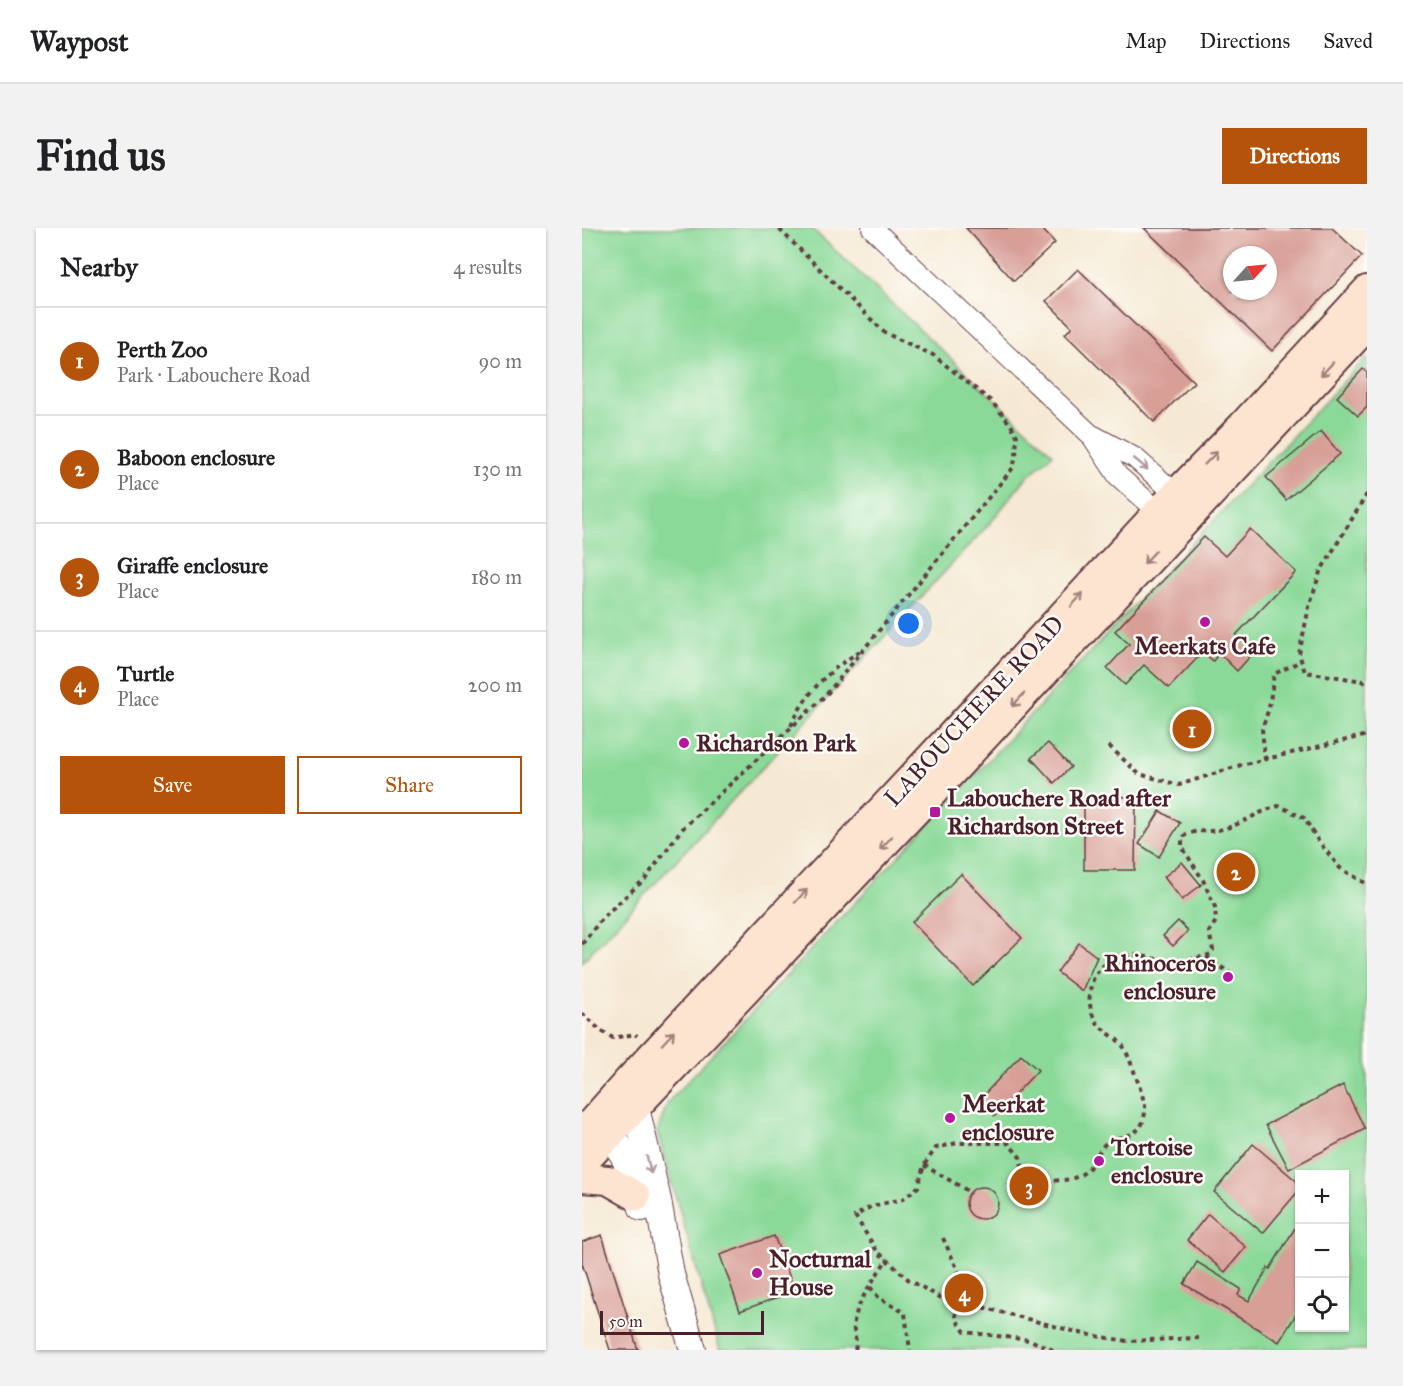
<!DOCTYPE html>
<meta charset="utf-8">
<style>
:root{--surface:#fff;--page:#f2f2f2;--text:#202124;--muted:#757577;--line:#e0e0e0;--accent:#b45309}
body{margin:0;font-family:"IM FELL Great Primer",serif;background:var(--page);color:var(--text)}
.controls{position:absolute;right:18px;bottom:18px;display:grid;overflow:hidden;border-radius:0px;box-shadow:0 2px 4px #0004}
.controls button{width:54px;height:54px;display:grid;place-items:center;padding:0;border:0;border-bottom:2px solid var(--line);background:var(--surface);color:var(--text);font:30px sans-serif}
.compass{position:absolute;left:641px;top:18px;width:54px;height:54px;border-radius:50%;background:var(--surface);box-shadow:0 2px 4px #0004;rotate:63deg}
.scale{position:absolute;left:18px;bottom:15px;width:164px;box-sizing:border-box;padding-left:6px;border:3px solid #4a1f2b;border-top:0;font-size:16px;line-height:21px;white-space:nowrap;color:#4a1f2b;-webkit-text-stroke:4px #fdfcf7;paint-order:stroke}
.you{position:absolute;left:327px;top:396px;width:21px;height:21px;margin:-15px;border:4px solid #fff;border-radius:50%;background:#1a73e8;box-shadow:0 0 0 9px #1a73e833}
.badge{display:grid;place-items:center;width:39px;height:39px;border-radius:50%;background:var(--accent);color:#fff;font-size:20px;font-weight:700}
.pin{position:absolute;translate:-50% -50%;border:3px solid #fff;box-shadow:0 2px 6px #0006}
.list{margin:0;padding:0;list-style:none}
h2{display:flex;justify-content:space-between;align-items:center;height:78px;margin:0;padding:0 24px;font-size:26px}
h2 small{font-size:20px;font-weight:400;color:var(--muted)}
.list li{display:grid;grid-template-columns:39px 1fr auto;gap:18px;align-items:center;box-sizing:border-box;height:108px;padding:0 24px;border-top:2px solid var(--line)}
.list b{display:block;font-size:22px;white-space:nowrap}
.list p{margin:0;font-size:20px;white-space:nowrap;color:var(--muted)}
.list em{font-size:20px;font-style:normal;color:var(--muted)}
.actions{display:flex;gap:12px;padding:18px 24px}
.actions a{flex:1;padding:14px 0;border:2px solid var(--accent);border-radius:0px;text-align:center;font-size:21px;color:var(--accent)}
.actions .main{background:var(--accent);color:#fff}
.icon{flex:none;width:33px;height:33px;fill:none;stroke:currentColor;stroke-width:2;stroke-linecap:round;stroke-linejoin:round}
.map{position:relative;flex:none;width:785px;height:1122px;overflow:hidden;border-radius:0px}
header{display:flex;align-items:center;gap:36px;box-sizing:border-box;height:84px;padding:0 30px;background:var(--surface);border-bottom:2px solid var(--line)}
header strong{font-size:28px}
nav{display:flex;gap:33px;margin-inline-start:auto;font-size:21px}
.intro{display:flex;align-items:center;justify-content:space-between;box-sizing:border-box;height:144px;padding:0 36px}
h1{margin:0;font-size:42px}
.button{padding:15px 27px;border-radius:0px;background:var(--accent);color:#fff;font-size:21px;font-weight:700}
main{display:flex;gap:36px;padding:0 36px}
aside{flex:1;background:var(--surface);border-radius:0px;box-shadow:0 2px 4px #0004}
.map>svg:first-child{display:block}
.green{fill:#8ad998;stroke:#6a7c62;stroke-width:1.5;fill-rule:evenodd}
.building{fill:#d89f97;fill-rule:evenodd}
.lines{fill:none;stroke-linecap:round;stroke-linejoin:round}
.minor-casing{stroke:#643d44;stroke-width:22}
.tertiary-casing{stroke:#643d44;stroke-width:28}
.secondary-casing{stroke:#643d44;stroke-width:32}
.path{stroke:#643d44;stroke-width:4;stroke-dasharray:4.5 4.5;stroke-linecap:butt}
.minor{stroke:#fff;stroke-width:20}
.tertiary{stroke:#fff;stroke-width:26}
.secondary{stroke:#fde4d0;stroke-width:28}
.oneway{stroke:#a4827e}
.oneway2{stroke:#ae9aa0}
.poi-dot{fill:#b5179e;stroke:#fdfcf7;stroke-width:2}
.labels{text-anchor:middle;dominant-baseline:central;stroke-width:5;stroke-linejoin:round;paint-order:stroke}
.poi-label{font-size:24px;font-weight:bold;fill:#4a1f2b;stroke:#fdfcf7;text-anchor:start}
.street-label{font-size:24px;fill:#4a1f2b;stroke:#fdfcf7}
</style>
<header>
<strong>Waypost</strong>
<nav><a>Map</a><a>Directions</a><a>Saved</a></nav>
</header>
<div class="intro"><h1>Find us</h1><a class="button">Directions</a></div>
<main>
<aside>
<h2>Nearby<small>4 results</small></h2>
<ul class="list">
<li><span class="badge">1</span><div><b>Perth Zoo</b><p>Park · Labouchere Road</p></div><em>90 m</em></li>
<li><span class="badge">2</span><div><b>Baboon enclosure</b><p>Place</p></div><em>130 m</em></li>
<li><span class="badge">3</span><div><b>Giraffe enclosure</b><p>Place</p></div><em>180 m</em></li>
<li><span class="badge">4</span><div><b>Turtle</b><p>Place</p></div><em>200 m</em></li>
</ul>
<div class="actions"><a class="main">Save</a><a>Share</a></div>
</aside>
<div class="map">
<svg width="785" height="1122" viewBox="0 0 785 1122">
<rect width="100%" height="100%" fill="#fdfcf7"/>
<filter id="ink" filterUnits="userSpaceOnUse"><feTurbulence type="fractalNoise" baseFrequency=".0167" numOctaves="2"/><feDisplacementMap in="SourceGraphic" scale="12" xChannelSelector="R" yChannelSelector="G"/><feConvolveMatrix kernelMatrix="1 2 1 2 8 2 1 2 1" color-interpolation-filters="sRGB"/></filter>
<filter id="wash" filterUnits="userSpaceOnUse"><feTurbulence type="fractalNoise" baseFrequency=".008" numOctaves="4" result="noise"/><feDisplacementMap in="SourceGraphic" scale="24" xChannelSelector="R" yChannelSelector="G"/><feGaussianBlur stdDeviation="1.35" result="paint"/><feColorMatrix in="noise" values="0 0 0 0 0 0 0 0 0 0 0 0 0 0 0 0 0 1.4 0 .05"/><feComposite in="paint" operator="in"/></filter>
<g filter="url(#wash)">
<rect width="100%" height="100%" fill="#f6e9d4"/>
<!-- green -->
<g class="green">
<polygon points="0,0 229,0 471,226 444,250 408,295 0,734"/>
<path d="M785 129V1122H138L75 904 86 874ZM718 946H762V1100H718Z"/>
</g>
<g id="blocks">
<!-- building -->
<g class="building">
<polygon points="384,0 459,0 473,15 432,53"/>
<path d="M562 0H750L780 28 690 123ZM650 27H686V63H650Z"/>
<polygon points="496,41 612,154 572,194 483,106 490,99 464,73"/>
<polygon points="781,141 785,144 785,179 776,188 755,169"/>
<polygon points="739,203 758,226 704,272 684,249"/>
<polygon points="668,301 714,344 654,407 672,424 655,443 637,425 631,433 621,424 587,460 562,437 543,457 525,440 547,416 533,403 622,309 643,328"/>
<polygon points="466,515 489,539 472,555 449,530"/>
<polygon points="502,568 554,569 553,642 502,642"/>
<polygon points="578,583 598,595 577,629 557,616"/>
<polygon points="600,634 619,657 600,672 582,649"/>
<polygon points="379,646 440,710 391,758 330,694"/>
<polygon points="596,693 606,703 591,718 581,708"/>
<polygon points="497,715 515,729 500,763 475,744"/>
<polygon points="439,827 456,842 413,888 397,872"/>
<polygon points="761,857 783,901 707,941 684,897"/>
<polygon points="671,916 718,956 718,961 681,1005 632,964"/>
<circle cx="400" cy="975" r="16"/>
<polygon points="626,986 664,1019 643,1044 605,1012"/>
<polygon points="716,995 718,996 718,1048 713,1056 718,1059 718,1080 697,1114 602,1056 615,1034 659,1061 656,1067 667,1073 686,1040 688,1041"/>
<polygon points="20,1007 56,1122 28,1122 1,1038 0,1039 0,1014"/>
<polygon points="192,1008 213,1063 158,1083 138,1027"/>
</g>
</g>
</g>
<g filter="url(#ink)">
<use href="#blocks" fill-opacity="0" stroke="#643d44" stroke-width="1.5"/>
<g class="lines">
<defs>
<g id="minor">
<polyline points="290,0 509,207 536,248 584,290"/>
<polyline points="512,208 553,230 602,273"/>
</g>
<g id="tertiary">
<polyline points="54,880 76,972 89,1046 111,1122"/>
<polyline points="31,905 45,936 60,980"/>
</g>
<g id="secondary">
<polyline points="0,905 46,853 375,501 576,284 658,200 785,62"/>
<polyline points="0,936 343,573 785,98"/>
<polyline points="0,950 26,952 54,968"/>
</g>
</defs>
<!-- minor casing -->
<use href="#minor" class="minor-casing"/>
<!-- tertiary casing -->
<use href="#tertiary" class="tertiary-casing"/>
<!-- secondary casing -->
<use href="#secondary" class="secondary-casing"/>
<!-- path -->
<g class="path">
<polyline points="785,266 738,344 727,379 717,426 723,444 781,453 785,456"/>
<path d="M209 498C225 462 248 441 282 421"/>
<polyline points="527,518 557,546 597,557 659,537 781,508 785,503"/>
<polyline points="683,532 680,501 687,480 692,446 719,433"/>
<polyline points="0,716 22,688 64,650 99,602 244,467 431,240 434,228 435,208 429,197 410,174 351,127 303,105 196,0"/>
<polyline points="624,729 648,745"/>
<polyline points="0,785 18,802 31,810 53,806 55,808"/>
<path d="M342 937C357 947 374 955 389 965"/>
<polyline points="361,1010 386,1064 400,1079 502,1106 545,1113 617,1110"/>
<polyline points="288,1059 297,1070 323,1085 328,1122"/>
<polyline points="372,1077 386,1064"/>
<path d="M273 1122C276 1112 270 1103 272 1094 276 1072 293 1050 305 1031"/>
<path d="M471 1122 448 1112 383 1104 375 1093 372 1077 327 1052 295 1023 273 988 290 978 321 971 336 959 342 937 354 920 375 915H426L438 929 442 947 447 952C466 951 488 957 504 943 512 936 515 925 522 917 533 906 552 912 560 896 563 890 563 884 563 878 561 867 547 827 541 818 534 808 517 802 512 790 504 774 507 750 520 739 542 718 558 730 584 732 597 733 617 731 629 726L631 722 627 704 634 693 633 679 621 652 600 619V609C616 600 620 605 636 602 659 598 675 583 697 578L722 590 737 614 758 640 785 656"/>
</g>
<!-- minor -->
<use href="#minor" class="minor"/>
<!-- tertiary -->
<use href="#tertiary" class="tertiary"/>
<!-- secondary -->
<use href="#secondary" class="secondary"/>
</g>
<!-- one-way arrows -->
<defs><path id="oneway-shaft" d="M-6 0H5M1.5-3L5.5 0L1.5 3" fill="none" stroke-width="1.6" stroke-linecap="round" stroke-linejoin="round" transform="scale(1.5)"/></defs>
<g class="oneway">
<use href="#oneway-shaft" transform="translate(745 141) rotate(133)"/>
<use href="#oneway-shaft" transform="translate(629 230) rotate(-45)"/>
<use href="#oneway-shaft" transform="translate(568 329) rotate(133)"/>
<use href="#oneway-shaft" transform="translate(495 372) rotate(-47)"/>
<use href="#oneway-shaft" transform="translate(436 472) rotate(133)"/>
<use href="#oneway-shaft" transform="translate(304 615) rotate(133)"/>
<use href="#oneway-shaft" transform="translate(219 668) rotate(-47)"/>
<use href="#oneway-shaft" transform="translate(86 810) rotate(-47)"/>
</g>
<g class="oneway2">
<use href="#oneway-shaft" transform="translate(559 236) rotate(40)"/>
<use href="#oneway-shaft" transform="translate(67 937) rotate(76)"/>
</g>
</g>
<!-- markers -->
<g class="poi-dot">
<circle cx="623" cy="394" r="6"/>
<circle cx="102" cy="515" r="6"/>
<rect x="347" y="578" width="12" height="12" rx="3"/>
<circle cx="646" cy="749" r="6"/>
<circle cx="368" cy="890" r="6"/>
<circle cx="517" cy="933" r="6"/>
<circle cx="175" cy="1045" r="6"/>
</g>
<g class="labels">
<!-- poi labels -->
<g class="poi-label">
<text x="623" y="418" text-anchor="middle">Meerkats Cafe</text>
<text x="114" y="515">Richardson Park</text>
<text x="365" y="570">Labouchere Road after<tspan x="365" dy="28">Richardson Street</tspan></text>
<text x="634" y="735" text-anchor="end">Rhinoceros<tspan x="634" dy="28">enclosure</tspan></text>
<text x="380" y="876">Meerkat<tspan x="380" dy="28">enclosure</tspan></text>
<text x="529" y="919">Tortoise<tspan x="529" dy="28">enclosure</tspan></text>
<text x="187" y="1031">Nocturnal<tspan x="187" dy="28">House</tspan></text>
</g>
<!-- street labels -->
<g class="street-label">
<text transform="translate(392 483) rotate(-47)">LABOUCHERE ROAD</text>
</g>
</g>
</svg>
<div class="controls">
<button>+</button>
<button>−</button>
<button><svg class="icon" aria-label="locate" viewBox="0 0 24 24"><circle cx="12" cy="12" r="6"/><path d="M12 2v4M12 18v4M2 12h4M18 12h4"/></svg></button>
</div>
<svg class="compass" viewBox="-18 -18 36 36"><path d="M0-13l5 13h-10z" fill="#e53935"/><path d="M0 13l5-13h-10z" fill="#757577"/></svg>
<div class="scale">50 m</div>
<div class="you"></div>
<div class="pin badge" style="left:610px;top:501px">1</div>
<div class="pin badge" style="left:654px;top:644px">2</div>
<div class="pin badge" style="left:447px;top:958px">3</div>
<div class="pin badge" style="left:382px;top:1065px">4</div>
</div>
</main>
